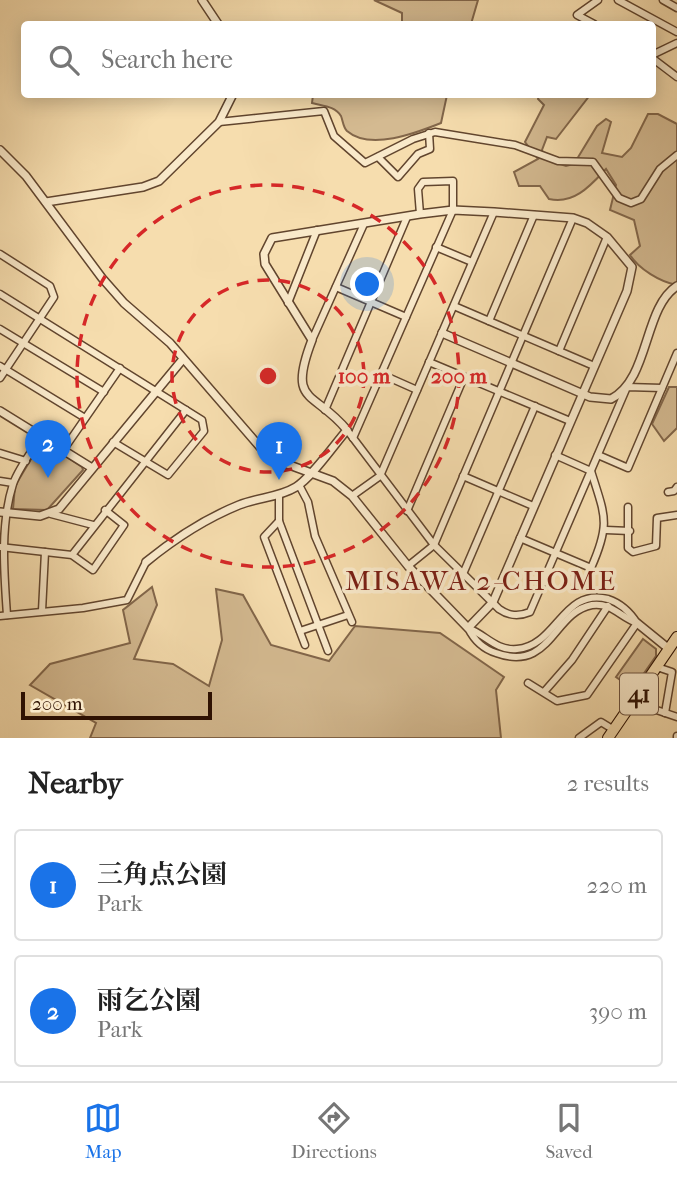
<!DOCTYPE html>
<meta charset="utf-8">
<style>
:root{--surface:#fff;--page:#f2f2f2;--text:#222;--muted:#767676;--line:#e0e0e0;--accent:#1a73e8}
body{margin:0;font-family:"IM FELL French Canon","Noto Serif JP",serif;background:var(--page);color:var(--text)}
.scale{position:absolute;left:21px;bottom:18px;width:191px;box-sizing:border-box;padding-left:7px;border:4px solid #2f1203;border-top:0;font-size:19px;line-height:24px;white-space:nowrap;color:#2f1203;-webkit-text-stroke:5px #f9e9ca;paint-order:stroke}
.you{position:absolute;left:368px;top:285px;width:24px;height:24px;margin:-18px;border:5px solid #fff;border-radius:50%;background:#1a73e8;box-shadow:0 0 0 10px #1a73e833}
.badge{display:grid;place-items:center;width:46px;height:46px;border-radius:50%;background:var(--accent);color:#fff;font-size:23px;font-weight:700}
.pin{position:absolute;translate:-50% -58px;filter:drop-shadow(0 2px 4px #0008)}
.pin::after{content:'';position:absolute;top:37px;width:24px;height:21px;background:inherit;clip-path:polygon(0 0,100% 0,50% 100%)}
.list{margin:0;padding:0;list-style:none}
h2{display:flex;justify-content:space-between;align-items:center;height:91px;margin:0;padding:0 28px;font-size:30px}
h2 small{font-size:23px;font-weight:400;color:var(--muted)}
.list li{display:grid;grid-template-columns:46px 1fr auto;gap:21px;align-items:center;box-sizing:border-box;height:112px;margin:0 14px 14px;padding:0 14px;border:2px solid var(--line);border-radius:7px}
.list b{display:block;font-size:26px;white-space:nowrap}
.list p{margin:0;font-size:23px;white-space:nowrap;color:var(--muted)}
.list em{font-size:23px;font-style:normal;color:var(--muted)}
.icon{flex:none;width:38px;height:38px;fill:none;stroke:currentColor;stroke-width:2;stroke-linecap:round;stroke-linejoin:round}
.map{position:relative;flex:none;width:677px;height:738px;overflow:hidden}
.search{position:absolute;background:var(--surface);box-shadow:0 4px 18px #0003;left:21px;right:21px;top:21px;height:77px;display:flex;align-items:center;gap:18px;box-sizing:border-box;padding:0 24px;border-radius:7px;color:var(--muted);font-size:26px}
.sheet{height:343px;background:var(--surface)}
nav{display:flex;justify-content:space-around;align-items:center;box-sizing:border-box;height:98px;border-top:2px solid var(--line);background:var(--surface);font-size:19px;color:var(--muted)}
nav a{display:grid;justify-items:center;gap:4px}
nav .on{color:var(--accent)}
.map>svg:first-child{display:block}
.green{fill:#d4ba91;stroke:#82664a;stroke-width:2}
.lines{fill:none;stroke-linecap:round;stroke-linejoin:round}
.minor-casing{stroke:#61452e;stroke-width:9}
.tertiary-casing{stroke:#61452e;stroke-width:10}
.primary-casing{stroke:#2f1203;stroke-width:12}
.minor{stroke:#f9e9ca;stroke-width:6}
.tertiary{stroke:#f9e9ca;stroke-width:7}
.primary{stroke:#f6ddae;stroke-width:10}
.ring{fill:none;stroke:#d62828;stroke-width:3.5;stroke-dasharray:12 9}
.labels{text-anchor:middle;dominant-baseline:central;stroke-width:7;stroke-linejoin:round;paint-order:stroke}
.shield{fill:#f9e9ca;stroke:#6c523f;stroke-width:2}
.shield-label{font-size:24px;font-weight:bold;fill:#2f1203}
.neighbourhood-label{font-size:28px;letter-spacing:2px;fill:#7a1f14;stroke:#f9e9ca}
.centre{fill:#d62828;stroke:#f9e9ca;stroke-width:3.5}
.ring-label{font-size:21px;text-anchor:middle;font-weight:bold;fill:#d62828;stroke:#f9e9ca;stroke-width:7;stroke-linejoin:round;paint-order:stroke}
</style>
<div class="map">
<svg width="677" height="738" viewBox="0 0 677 738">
<rect width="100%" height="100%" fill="#f6ddae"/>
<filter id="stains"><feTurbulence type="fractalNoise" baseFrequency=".00286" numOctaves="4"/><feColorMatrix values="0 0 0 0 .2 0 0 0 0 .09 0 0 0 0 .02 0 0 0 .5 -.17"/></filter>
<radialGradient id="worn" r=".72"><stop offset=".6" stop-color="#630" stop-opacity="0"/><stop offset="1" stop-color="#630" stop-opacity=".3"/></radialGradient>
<!-- green -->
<g class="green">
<polygon points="374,0 478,0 471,24 402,24 402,13"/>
<path d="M313 95V94L447 95 441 123C416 133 370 151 347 131 343 127 343 121 341 116 335 106 323 106 312 103Z"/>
<path d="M539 95H590L556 139 547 137 542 150 545 159 566 166 574 164 597 126 606 119 611 122 602 153 622 157 631 148 648 114H658L677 124V285C660 282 639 269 630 255L640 246 634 220 610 210 616 185 606 169C591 185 574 205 549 199L540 186H519L514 172 538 159 525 142 544 105 538 99Z"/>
<polygon points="669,387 677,387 677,428 664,441 652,424"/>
<polygon points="45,443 82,467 83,470 47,510 13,509 15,486 40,444"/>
<polygon points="152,587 157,605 134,659 173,664 209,686 222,640 216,589 243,595 271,645 329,661 355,626 440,633 504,677 496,690 501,738 90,738 96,723 30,685 50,664 130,643 123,610"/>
<polygon points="643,639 656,649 656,656 633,689 616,677"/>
</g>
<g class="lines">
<defs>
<g id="minor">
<polyline points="618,0 677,32"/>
<polyline points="663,0 677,8"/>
<polyline points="594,24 577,15 598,0"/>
<polyline points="652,55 677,43"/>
<polyline points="652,58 677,77"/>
<polyline points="219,122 324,111 334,136 365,163 413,139 435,132 515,145 558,161 593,162 619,198 631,203 641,199 660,169 677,155"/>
<polyline points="378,157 398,177 418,154 430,149 429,133"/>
<polyline points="436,247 472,262"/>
<polyline points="0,254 50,286 54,297 0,378"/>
<polyline points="336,287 406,317"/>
<polyline points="0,294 202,420 204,431 168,475 113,442"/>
<polyline points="288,303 317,230"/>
<polyline points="454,306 594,366"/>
<polyline points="489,321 534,215"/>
<polyline points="0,329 104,392"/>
<polyline points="312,340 364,224"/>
<polyline points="559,351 607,237"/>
<polyline points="429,362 570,421"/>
<polyline points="0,366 85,418"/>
<polyline points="381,374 417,390"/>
<polyline points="325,410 407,217"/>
<path d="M347 430 434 545 499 609C509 616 518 617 530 612L627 387 662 388"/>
<polyline points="353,438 453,210 453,181 423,182 418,189 420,214"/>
<polyline points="64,449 120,368"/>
<polyline points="0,453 26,461"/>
<polyline points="598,455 628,468 677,353"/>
<polyline points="463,476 533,506"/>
<polyline points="0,481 13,483"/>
<polyline points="299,485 308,502 315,536 352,622"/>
<polyline points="668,492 674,491 677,487"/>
<polyline points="279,496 279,521 328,651"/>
<polyline points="352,496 380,476 494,212"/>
<polyline points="628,507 628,548 633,552 656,546 657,518 677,515"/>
<polyline points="407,511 464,377"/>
<polyline points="51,514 93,525"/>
<polyline points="279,521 264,537 305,645"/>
<polyline points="606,530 630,531"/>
<path d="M520 538 591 568C611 523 605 516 591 471L555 455"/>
<polyline points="0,547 72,555 93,570 124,525 105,510"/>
<polyline points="72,555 186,410"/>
<polyline points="408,566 434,545 573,218"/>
<polyline points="463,574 535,406"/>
<polyline points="42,611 45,552"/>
<path d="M7 615C4 572 0 525 13 484 19 467 32 451 42 436"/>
<polyline points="0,616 83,608 127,600 146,562"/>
<path d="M468 628C474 640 483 649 496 653 551 673 553 612 592 605 611 602 621 618 637 623"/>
<path d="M468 628C486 635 496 651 517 649 557 646 563 587 608 599 620 603 630 612 637 623"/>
<polyline points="300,631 348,615"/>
<polyline points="657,667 672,672 665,713"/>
<polyline points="528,683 557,701 587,695 637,623"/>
<polyline points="544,692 572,660 608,606"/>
<polyline points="633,702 677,717"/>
<polyline points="579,738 601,722 614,730"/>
<polyline points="677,738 677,736"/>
</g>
<g id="tertiary">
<polyline points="202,0 218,24"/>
<path d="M0 150 26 176 102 278 124 303 170 343 260 447 284 463 333 481 352 496 408 566 468 628 493 602 627 291 632 267 607 237 587 223 573 218 494 212 453 210 420 214 272 238 264 254 265 264 312 340C287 405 314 390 347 430 334 445 312 477 296 487 278 498 258 497 239 505 207 518 173 540 146 562"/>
<polyline points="46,202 143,187 159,181 219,122 233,94"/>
<path d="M442 333 590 397 611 399C650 379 643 308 677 286"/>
<polyline points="0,411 92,468"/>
<polyline points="0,512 40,516 59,509 183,359"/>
<polyline points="637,623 669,649"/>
</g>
<polyline id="primary" points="608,738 677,637"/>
</defs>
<!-- minor casing -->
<use href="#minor" class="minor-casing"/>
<!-- tertiary casing -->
<use href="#tertiary" class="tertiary-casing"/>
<!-- primary casing -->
<use href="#primary" class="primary-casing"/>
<!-- minor -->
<use href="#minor" class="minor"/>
<!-- tertiary -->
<use href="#tertiary" class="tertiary"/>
<!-- primary -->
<use href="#primary" class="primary"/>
</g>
<!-- distance rings -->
<g class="ring">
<circle cx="268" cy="376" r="96"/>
<circle cx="268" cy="376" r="191"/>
</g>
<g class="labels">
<!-- shield labels -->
<rect class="shield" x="620" y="673.5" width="38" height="41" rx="5"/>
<g class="shield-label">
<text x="639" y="694">41</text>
</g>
<!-- neighbourhood labels -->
<g class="neighbourhood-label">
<text x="481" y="580">MISAWA 2-CHOME</text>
</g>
</g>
<circle cx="268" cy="376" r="10" class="centre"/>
<g class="ring-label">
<text x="364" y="383">100 m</text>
<text x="459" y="383">200 m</text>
</g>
<rect width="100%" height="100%" filter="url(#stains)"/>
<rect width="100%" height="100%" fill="url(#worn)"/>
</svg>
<div class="scale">200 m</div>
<div class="you"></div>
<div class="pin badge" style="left:279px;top:480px">1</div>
<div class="pin badge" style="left:48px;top:478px">2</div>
<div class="search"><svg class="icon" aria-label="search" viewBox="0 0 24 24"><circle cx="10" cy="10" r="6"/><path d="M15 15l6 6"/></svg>Search here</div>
</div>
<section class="sheet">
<h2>Nearby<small>2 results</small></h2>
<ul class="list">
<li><span class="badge">1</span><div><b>三角点公園</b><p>Park</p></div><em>220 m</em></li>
<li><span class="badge">2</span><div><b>雨乞公園</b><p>Park</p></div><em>390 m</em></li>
</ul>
</section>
<nav>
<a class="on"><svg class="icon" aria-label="map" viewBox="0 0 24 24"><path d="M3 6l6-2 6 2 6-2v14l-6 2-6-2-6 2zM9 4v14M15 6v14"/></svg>Map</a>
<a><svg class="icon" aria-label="directions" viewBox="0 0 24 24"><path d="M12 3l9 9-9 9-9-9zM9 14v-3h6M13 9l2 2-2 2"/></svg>Directions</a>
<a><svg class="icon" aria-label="saved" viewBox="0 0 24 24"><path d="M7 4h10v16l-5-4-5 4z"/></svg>Saved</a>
</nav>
